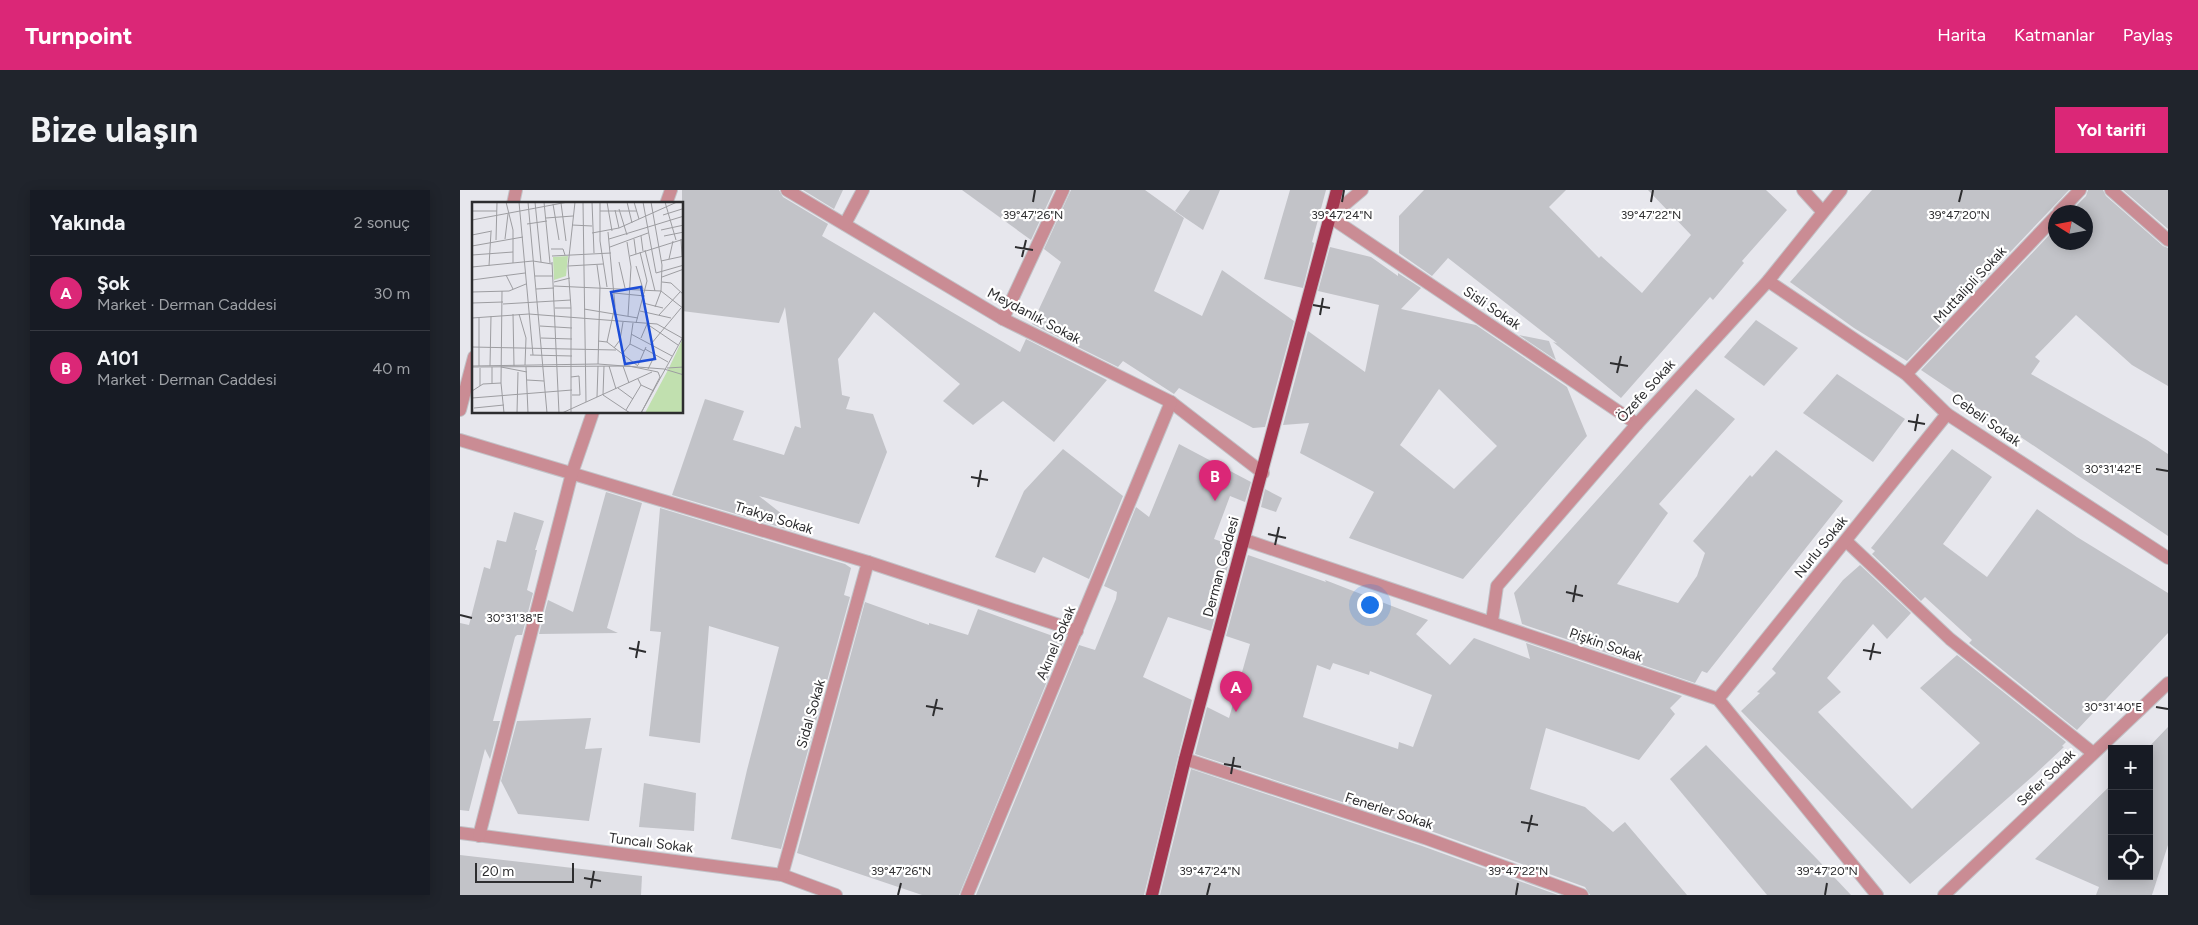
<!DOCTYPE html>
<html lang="tr">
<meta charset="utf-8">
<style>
:root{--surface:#171b24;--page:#20242c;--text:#f1f3f6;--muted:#9ea1a6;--line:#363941;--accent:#db2777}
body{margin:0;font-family:Figtree,sans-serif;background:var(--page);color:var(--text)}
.controls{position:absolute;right:15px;bottom:15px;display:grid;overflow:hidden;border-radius:0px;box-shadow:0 2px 12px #0003}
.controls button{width:45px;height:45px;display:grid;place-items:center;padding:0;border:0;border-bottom:1px solid var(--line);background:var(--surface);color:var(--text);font:25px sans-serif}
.compass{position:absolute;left:1588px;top:15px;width:45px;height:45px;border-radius:50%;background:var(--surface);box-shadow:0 2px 12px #0003;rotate:281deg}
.scale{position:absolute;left:15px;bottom:12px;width:99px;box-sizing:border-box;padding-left:5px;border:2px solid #2d2d2f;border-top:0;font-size:14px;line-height:18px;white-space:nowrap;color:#2d2d2f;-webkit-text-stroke:4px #fff;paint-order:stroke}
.you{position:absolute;left:909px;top:414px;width:18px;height:18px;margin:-12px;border:4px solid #fff;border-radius:50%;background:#1a73e8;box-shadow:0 0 0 8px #1a73e833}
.badge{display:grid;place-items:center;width:32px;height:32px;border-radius:50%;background:var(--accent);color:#fff;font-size:16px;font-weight:700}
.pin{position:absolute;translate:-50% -41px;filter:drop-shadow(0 1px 2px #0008)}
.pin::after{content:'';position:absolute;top:26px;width:18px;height:15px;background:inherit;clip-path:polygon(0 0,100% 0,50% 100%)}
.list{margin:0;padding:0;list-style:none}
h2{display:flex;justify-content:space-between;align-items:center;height:65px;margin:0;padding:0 20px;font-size:21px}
h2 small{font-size:16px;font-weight:400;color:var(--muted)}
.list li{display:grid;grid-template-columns:32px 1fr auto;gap:15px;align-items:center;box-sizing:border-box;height:75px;padding:0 20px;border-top:1px solid var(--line)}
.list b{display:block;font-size:19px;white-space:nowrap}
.list p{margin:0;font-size:16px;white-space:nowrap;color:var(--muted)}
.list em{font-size:16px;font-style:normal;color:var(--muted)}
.icon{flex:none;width:28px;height:28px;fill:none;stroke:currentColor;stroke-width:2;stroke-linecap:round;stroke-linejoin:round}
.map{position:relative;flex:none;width:1708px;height:705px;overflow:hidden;border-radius:0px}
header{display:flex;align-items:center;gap:30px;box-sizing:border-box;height:70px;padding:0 25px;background:var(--accent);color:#fff}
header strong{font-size:24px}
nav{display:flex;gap:28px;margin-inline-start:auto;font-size:18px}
.intro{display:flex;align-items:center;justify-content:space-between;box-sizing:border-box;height:120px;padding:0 30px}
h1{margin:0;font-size:35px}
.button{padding:12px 22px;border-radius:0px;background:var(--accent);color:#fff;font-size:18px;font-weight:700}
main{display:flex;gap:30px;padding:0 30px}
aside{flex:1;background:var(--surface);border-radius:0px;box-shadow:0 2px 12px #0003}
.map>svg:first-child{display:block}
.building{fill:#c2c3c8;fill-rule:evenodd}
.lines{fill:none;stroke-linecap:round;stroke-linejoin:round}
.minor-casing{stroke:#c2c2c7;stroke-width:14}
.major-casing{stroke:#c2c2c7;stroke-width:14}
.minor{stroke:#ca8c94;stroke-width:12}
.major{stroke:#a43750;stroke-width:12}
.ticks{fill:none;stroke:#2d2d2f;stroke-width:2}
.labels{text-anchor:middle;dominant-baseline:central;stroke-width:4.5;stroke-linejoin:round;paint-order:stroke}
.street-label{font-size:14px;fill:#2d2d2f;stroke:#fff}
.inset-road{fill:none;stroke:#9d9da1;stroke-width:1}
.view{fill:#1d4ed8;fill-opacity:0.15;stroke:#1d4ed8;stroke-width:2.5}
.inset-edge{fill:none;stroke:#2d2d2f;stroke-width:2.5}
.ticks-label{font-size:12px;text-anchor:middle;fill:#2d2d2f;stroke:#fff;stroke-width:4.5;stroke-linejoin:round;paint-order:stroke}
</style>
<header>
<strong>Turnpoint</strong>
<nav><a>Harita</a><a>Katmanlar</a><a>Paylaş</a></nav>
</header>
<div class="intro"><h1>Bize ulaşın</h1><a class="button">Yol tarifi</a></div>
<main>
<aside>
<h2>Yakında<small>2 sonuç</small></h2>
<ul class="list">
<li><span class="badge">A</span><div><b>Şok</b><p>Market · Derman Caddesi</p></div><em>30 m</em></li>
<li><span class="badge">B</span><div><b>A101</b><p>Market · Derman Caddesi</p></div><em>40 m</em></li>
</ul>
</aside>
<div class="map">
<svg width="1708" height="705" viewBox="0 0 1708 705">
<rect width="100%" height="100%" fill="#e7e7ed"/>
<!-- building -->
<g class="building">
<polygon points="222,0 319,0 323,7 368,34 362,46 560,162 566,149 647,190 594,252 543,211 513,235 483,211 500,194 414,122 378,169 382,205 390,207 386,219 413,224 427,262 399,334 299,306 350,346 212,305 245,209 284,221 273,250 324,265 335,236 341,238 325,117 319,133 222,121"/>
<polygon points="343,0 383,0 374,19"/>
<polygon points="502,0 594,0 571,50"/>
<polygon points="611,0 685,0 724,28 694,101 742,126 762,80 834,131 805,237 793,238 719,198 714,204 663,171 658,177 572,134 601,72 584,59"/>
<polygon points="730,0 760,0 743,40 715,21"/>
<polygon points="830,0 866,0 852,52 854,53 843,98 804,89"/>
<polygon points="964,0 1106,0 1089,17 1139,68 1141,66 1182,103 1231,45 1188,0 1306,0 1327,20 1282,71 1284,73 1253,110 1250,107 1161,208 1093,152 1097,153 988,68 972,86 939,63 939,26"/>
<polygon points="1412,0 1609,0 1447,171 1394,138 1330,92"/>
<polygon points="1628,0 1643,0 1646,6 1703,56 1708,58 1708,196 1672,175 1616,125 1575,167 1580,171 1571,184 1687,250 1708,264 1708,346 1461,180 1596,38 1596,52 1626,52 1626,22 1610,22 1626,6"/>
<polygon points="1663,0 1708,0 1708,39"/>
<path d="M870 57 911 67 938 86V83L961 98 941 119 1016 135 1107 197 1127 246 1003 389 889 348 914 302 840 263 849 233 823 235 848 141 905 182 919 115 858 101ZM979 199 1037 256 994 299 940 255Z"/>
<polygon points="1296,130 1338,158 1304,196 1264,167"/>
<polygon points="1059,145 1089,151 1096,170"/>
<polygon points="1377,184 1445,229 1413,272 1343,223"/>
<polygon points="1236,199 1275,229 1199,314 1208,323 1157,394 1218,413 1237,386 1245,363 1233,351 1290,285 1292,287 1316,260 1383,311 1247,483 1242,481 1235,493 1062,434 1054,403"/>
<polygon points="719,254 791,292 785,312 770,306 754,349 768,354 768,358 772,360 751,441 708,427 683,487 732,510 684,705 516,705 619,455 635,460 656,409 657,402 644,396 676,317 689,327"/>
<polygon points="603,259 663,306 629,389 583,367 575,383 535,367 564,301"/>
<polygon points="1492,259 1532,287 1483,354 1527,387 1577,319 1617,347 1708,403 1708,443 1617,540 1509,453 1512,450 1465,407 1461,411 1412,364 1415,361 1411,358"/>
<polygon points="805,299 822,308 816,322 801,317"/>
<polygon points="146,302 182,313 147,438 158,443 79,444 88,410 113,422"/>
<polygon points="200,318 385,374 391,378 384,405 390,407 321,659 271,649 287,580 319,457 249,436 240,553 189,546 201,442 190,441"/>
<polygon points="54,322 84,331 75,360 77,360 67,400 73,403 62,445 57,445 55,447 33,531 40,531 30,569 25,559 9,621 0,620 0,433 9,435 24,377 30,379 37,350 46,352"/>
<path d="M788 365 866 392 865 390 968 430 956 444 990 475 1014 448 1070 469 1066 453 1222 506 1210 518 1215 524 1179 570 1086 538 1070 599 1125 617 1153 642 1165 632 1227 705H1130L1125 697 968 640 735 564 747 517 769 528 790 454 766 446ZM873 473 909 485 910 481 972 505 953 557 939 552 938 559 843 527 857 475 870 480Z"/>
<polygon points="1400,375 1451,423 1427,449 1413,434 1367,488 1381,502 1358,522 1452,619 1520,553 1460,498 1497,465 1606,552 1602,556 1604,557 1573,586 1450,694 1281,521 1300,503 1297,502 1316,483 1312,479 1383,390"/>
<polygon points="405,412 469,435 469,433 508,445 518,419 604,450 499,705 462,705 337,663"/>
<polygon points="131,528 125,559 142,558 129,631 58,624 41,591 57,531"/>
<polygon points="1708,537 1708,655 1692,705 1636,705 1639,697 1575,669 1652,594 1652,686 1689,686 1689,559 1687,559"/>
<polygon points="1246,555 1357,669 1391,705 1307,705 1210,589"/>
<polygon points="731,579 962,656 1098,705 700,705"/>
<polygon points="184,593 236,603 234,641 179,637"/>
<polygon points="0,665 182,686 181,705 0,705"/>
</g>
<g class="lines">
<defs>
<g id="minor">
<polyline points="327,0 543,129 711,212 803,283"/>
<polyline points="902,0 870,27 1177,234"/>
<polyline points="1343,0 1362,21"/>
<polyline points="1651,0 1708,50"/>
<polyline points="53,14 56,0"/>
<polyline points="206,14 211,0"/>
<polyline points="1599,22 1620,0"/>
<polyline points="385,34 403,0"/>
<polyline points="1308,91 1446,184 1487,224 1708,368"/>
<polyline points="543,129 603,0"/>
<polyline points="1446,184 1596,26"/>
<polyline points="0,220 14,167"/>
<polyline points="0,250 408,372 617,441"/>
<polyline points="785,350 1258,509 1417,705"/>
<polyline points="1386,351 1490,449 1633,563"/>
<polyline points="1032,431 1037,396 1177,234 1308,91 1381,0"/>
<polyline points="1258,509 1487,224"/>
<polyline points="725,569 965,648 1122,705"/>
<polyline points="0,643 322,685 376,705"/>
<polyline points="19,646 112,283 133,222"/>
<polyline points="322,685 408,372"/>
<polyline points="507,705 711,212"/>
<polyline points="1484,705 1708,493"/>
</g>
<polyline id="major" points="692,705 725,569 877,0"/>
</defs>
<!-- minor casing -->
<use href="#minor" class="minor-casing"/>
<!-- major casing -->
<use href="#major" class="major-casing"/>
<!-- minor -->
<use href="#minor" class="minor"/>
<!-- major -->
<use href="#major" class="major"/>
</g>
<!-- ticks -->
<path class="ticks" d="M573 12 575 0M882 12 884 0M1191 12 1193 0M1499 12 1502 0M555 57 573 60M562 67 566 50M853 115 870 118M860 125 863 108M1150 173 1168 176M1157 183 1161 166M1448 231 1465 234M1455 241 1458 224M1696 279 1708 281M511 287 528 290M518 297 521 280M808 344 826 348M815 355 819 337M1106 402 1123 406M1113 412 1116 395M0 425 12 428M169 458 186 462M1403 460 1421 463M176 468 179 451M1410 470 1414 453M466 516 483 519M1696 517 1708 519M473 526 477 509M764 574 781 577M771 584 774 567M1061 632 1078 635M1068 642 1072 625M124 688 141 691M131 698 134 681M438 705 441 693M747 705 750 693M1056 705 1058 693M1365 705 1367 693"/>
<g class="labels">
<!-- street labels -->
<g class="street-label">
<text transform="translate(1510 95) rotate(-47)">Muttalipli Sokak</text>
<text transform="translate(1032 118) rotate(34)">Sisli Sokak</text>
<text transform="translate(574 126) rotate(28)">Meydanlık Sokak</text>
<text transform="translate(1186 201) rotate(-48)">Özefe Sokak</text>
<text transform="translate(1526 230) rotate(35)">Cebeli Sokak</text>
<text transform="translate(314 328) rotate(17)">Trakya Sokak</text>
<text transform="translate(1361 357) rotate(-51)">Nurlu Sokak</text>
<text transform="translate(761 377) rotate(-75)">Derman Caddesi</text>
<text transform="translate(596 453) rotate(-67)">Akınel Sokak</text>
<text transform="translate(1146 455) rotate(19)">Pişkin Sokak</text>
<text transform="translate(351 524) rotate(-74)">Sidal Sokak</text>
<text transform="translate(1586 588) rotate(-44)">Sefer Sokak</text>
<text transform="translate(929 621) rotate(18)">Fenerler Sokak</text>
<text transform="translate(191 653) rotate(7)">Tuncalı Sokak</text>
</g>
</g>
<!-- overview -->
<g transform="translate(12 12)">
<rect width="211" height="211" fill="#e7e7ed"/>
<path d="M96 54 94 74 82 78 81 55ZM211 136V211H173L197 166Z" fill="#c1e0af"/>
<path class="inset-road" d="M34 0 41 28V61M47 0 61 153M56 0 75 211M63 0 69 60M72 0 78 61M111 0 114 200M120 0 122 51M128 0V39L135 85M135 0 140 29M155 0 160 21M162 0 167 17M171 0 184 71 212 63M179 0 190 63 189 89 183 105M193 0 204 38M89 1 94 39M81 2 87 38M147 7 155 33M143 8 147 26M0 9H25M128 9H165M191 13 210 7M74 16 101 14M0 18 96 0M55 22 75 19M100 23 120 24M189 28 212 23M120 31 147 26 205 0M0 33 20 29M169 34 171 49M192 34 212 30M33 37 36 12M137 37 212 14M162 37 164 52M209 37 210 54M24 38 25 0M155 40 159 65 156 114M0 44 51 35M138 45 176 31M79 47H91L93 53M173 48 183 89M0 53 41 50M80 54 139 51M158 54 212 37M197 57 201 39M189 59 212 54M80 60 87 211M147 60 153 86M125 63 128 85 126 162M17 64 19 30M96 64 131 62M164 64 171 87M0 65 61 59 80 62M34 73 41 87M63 74H81M190 75 212 67M0 78 53 71M82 80 98 76M190 80 199 81 212 93M82 84 189 89 212 107M64 87 82 86M30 89 29 181 32 211M0 90 37 89 54 82M142 91 173 94M0 101 31 100M171 101 191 106M31 102 99 98M83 106H99M112 107 166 116M168 109 199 116M41 112 42 164M47 112 54 136 53 163M187 113 208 90M7 115V164M0 116 57 112 185 122 210 136M164 121 175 79 168 50M68 124 100 126M159 132 200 154M69 136 100 137M169 136 175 122 206 143M126 139 135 140 166 164M135 140 143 104 136 30M158 142 172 149M179 142 209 106M0 145 144 148M142 146 148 138 151 120M173 147 196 160M150 152 158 142 161 121M58 153 100 154M166 163 174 145M0 164 126 162 192 167M18 164 19 114M132 164 131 193 158 211M137 164 144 187M151 164 157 181M0 165 157 164 186 170 188 175 169 211M29 165 55 170M54 165 56 211M8 166V184M195 166 212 165M176 167 183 153M192 167 212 173M99 175 107 174 108 193H100M166 177 169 183 182 189M55 178 72 179M20 181V165M146 186 161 197M0 189 11 182 29 181M125 195 126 164M0 196 100 188M2 206 32 203M154 208 169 183M45 211 46 170M90 211 180 170M99 211V106L96 64 103 0M169 211 211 135"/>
<path class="view" d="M169 85 183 157 153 162 139 90Z"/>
<rect width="211" height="211" class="inset-edge"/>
</g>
<g class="ticks-label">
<text x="573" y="29">39°47'26"N</text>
<text x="882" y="29">39°47'24"N</text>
<text x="1191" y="29">39°47'22"N</text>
<text x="1499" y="29">39°47'20"N</text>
<text x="1653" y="283">30°31'42"E</text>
<text x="55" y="432">30°31'38"E</text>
<text x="1653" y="521">30°31'40"E</text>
<text x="441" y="685">39°47'26"N</text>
<text x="750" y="685">39°47'24"N</text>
<text x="1058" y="685">39°47'22"N</text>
<text x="1367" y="685">39°47'20"N</text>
</g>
</svg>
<div class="controls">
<button>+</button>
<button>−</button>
<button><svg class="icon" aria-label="locate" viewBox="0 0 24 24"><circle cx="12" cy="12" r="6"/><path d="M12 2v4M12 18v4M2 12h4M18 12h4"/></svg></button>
</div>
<svg class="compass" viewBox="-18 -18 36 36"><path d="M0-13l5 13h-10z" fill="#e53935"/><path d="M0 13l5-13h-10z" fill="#9ea1a6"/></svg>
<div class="scale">20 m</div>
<div class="you"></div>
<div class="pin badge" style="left:776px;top:522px">A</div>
<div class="pin badge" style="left:755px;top:311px">B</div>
</div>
</main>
